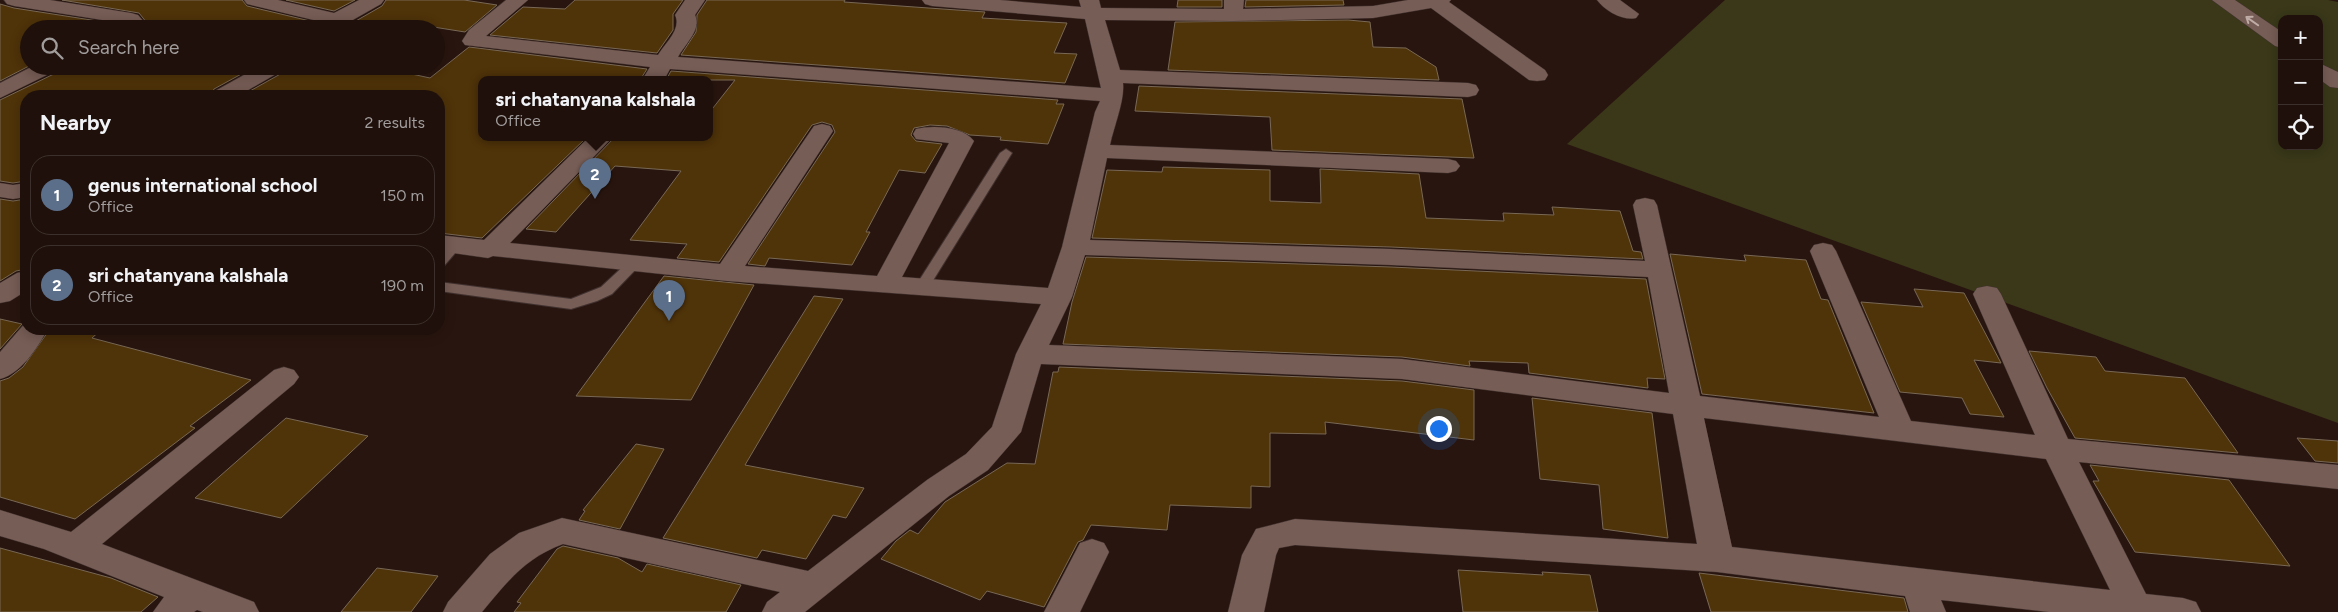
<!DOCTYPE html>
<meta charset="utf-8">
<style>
:root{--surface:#1f100b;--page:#271914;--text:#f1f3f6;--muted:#a19d9d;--line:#3c302c;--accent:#53cbdb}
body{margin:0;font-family:Figtree,sans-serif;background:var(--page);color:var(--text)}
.controls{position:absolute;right:15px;top:15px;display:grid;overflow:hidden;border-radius:10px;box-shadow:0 2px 12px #0003}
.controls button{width:45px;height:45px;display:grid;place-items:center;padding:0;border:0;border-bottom:1px solid var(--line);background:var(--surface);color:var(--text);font:25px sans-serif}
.you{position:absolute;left:1438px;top:428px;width:18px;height:18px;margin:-12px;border:4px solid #fff;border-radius:50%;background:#1a73e8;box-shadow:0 0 0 8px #1a73e833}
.badge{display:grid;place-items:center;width:32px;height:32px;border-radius:50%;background:var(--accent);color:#fff;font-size:16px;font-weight:700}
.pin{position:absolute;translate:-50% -41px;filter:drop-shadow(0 1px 2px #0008)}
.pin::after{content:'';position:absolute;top:26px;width:18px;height:15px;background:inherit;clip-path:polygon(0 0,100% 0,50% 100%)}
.popup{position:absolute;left:478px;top:76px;width:235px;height:65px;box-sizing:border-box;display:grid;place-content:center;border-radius:10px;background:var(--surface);filter:drop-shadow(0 1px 4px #0005);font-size:16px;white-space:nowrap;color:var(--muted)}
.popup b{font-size:19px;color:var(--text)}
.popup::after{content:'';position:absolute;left:50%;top:100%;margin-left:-10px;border:10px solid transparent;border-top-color:var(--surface)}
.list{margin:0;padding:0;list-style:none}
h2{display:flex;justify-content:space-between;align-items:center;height:65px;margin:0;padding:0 20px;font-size:21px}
h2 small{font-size:16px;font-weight:400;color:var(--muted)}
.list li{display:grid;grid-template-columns:32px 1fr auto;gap:15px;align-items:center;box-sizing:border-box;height:80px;margin:0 10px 10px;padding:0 10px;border:1px solid var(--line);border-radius:20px}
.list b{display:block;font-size:19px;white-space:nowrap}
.list p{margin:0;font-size:16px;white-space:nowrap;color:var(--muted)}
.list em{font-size:16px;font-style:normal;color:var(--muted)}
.icon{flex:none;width:28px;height:28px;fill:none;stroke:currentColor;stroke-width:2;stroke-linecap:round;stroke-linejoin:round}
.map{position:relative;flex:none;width:2338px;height:612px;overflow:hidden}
.search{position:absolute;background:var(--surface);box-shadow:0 2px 12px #0003;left:20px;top:20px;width:425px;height:55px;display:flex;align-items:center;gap:12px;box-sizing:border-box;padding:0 18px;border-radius:28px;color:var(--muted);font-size:19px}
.panel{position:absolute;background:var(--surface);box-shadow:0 2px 12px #0003;left:20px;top:90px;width:425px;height:245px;border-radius:20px}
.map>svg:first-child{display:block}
.green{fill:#3a3819;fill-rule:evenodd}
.building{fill:#4f3309;stroke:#786855}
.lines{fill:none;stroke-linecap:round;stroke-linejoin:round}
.lane-casing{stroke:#40312f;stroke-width:2}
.street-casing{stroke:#40312f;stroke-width:1}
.lane{fill:#765d55;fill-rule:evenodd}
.street{fill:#765d55;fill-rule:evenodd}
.oneway{stroke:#c0aca6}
</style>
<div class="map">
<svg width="2338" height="612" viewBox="0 0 2338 612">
<rect width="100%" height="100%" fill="#29150f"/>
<!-- green -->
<path class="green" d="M1725 0H2328L2338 2V423L1567 144ZM2282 19H2319V146H2282Z"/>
<!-- building -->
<g class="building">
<polygon points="62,0 242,0 247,6 327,25 326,29 143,29 147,23 139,13"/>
<polygon points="286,0 355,0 334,11"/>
<polygon points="386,0 464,0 497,5 465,32 408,23 397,29 354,29 356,25 354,22 382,6"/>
<polygon points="575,0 683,0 673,14 673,30 657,53 490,35 523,7 565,9"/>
<polygon points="707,0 845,0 844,2 985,12 982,18 1067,23 1054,53 1077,54 1065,83 681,55 696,32 697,15"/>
<polygon points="1178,0 1222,0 1222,7 1177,7"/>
<polygon points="1246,0 1343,0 1344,5 1245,7"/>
<polygon points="0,4 14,8 117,24 114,29 29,29 29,66 0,81"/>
<polygon points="1348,20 1370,22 1373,47 1406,48 1436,67 1439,80 1168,70 1175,22"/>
<polygon points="469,47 647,69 640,80 518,77 514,80 481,80 481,138 586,138 482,238 439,233 439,96 241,96 284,72 288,66 375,66 430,78"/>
<polygon points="62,66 256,66 214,89 210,96 26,96 26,181 13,183 0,181 0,100 58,72"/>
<polygon points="671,71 1058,100 1056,104 1064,104 1048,144 1000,140 1001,137 970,135 947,126 930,125 914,128 911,135 916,141 942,144 925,173 899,170 866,232 870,232 852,265 769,258 765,266 748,264 835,132 832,125 822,122 812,125 719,262 677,258 687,244 630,240 681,171 615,166 556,232 526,229 614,138 709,138 709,113 735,80 666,80"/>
<polygon points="1139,86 1462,99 1474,158 1272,150 1270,117 1135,111"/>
<polygon points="1163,167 1270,170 1270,201 1321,203 1320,169 1419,174 1426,218 1504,221 1503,213 1554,215 1552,207 1620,211 1633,251 1641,252 1643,259 1391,247 1092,238 1107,170 1162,172"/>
<polygon points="0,199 13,201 26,199 26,269 16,271 0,281"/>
<polygon points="1670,254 1746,261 1744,255 1806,260 1821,299 1828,300 1874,413 1702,394"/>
<polygon points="1086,257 1391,267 1646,279 1665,379 1647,378 1648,388 1529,373 1528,363 1469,361 1470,366 1402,357 1063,344 1072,302"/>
<polygon points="664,276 754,285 691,400 576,396"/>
<polygon points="1914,289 1964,293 2001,363 1974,360 2004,417 1970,414 1962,398 1900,392 1861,302 1923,307"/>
<polygon points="814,296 843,299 745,465 864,488 846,518 833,515 806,559 762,550 757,558 663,538"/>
<polygon points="0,319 22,324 0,349"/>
<polygon points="50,329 102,329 92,338 251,380 190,426 195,428 75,519 0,497 0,381 9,378 23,367"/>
<polygon points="2029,351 2096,357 2105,371 2185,378 2238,453 2075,438 2047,388"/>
<polygon points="1059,367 1402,381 1474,390 1474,440 1325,422 1326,434 1270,433 1270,487 1251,486 1251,508 1170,505 1167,530 1091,525 1083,540 1078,542 1044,607 987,591 980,600 881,559 896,541 910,530 918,534 945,502 1007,463 1035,464 1053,372 1058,372"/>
<polygon points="1532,398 1652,413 1668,538 1603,529 1599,485 1540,479"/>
<polygon points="286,418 368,436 281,518 195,498"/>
<polygon points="2297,438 2338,441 2338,463 2315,461"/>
<polygon points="636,444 664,449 620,529 579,520 585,511 583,510"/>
<polygon points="2090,465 2229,480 2290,566 2135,552 2093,481 2099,481"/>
<polygon points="563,546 618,558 642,572 647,564 741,585 726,612 514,612 521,603 517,602 557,549"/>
<polygon points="0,548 111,578 158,597 141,612 0,612"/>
<polygon points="377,568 438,576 411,612 341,612"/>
<polygon points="1458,570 1543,575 1542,572 1590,575 1598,612 1463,612"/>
<polygon points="1699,573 1904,598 1908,612 1711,612"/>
</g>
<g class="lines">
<defs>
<g id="lane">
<polygon points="1006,149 1012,153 929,287 927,290 917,290 915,287 1000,153"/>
<polygon points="455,241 462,245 444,266 439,267 439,255 450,242"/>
<polygon points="634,260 641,264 612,294 597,301 571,309 439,291 439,282 571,299 601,287 629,261"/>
</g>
<g id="street">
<polygon points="4,0 50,0 131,13 138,15 145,23 140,29 116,29 121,23 14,6 7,4"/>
<polygon points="244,0 278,0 334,13 359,0 384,0 381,4 351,21 354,25 351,29 328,29 330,24 247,4"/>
<path d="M506 0H528L486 36 658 55C665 43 682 29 675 15L685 0H705L695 15C702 30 685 44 678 57L1101 88 1085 19 932 6 925 4 922 0H1000L1081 7 1079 0H1099L1101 8 1224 9V0H1244L1243 9 1373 6 1408 0H1451L1449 2 1545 70 1548 75 1545 80 1537 81 1529 80 1431 8 1373 18 1233 21 1105 20 1120 70 1468 83 1476 85 1479 90 1476 95 1468 97 1123 83C1125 100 1114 126 1110 145L1448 159 1456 161 1460 166 1456 171 1448 173 1107 158 1090 240 1391 249 1645 261 1633 205 1636 200 1645 198 1654 200 1657 205 1700 396 1879 417 1810 251 1814 245 1823 243 1832 245 1836 251 1911 421 2035 435 1973 294 1977 288 1987 286 1997 288 2001 294 2068 439 2338 465V489L2079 462 2146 594 2183 598 2196 602 2201 612H2049L1941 600 1946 612H1910L1905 596 1717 572 1295 545 1279 548 1276 555 1264 612H1228L1242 555 1256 529 1295 519 1697 544 1673 414 1402 379 1041 364 1021 432 988 470 949 496 805 612H762L767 602 780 592 563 544C525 558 507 582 482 612H443L448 602 490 554 519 533 562 518 808 571 927 480 966 454 992 427 1016 354 1041 304 727 281 493 256 488 258 439 251V235L484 240 588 138H612L510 243 720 264 814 126 822 124 830 126 833 131 745 266 877 276 949 143 916 139 913 134 916 129C932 125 963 126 974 141L902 277 1048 288 1062 247 1095 112 1100 101 670 69 664 80H642L650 67 465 45 462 41 469 30ZM1085 255 1391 265 1648 277 1669 393 1402 359 1049 345 1072 297ZM1704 418 2046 459 2110 590 1732 547Z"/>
<path d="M1597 0H1620L1639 14 1636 18C1623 21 1605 11 1597 0Z"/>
<polygon points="2212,0 2235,0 2282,32 2282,48 2275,46"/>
<polygon points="2319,63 2338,72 2338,88 2330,87 2319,79"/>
<polygon points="33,66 60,66 57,70 0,98 0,83"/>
<polygon points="260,66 286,66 283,70 238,96 212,96 215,91"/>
<polygon points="0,183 13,185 26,183 26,197 13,199 0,197"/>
<polygon points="26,271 26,291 10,301 0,303 0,283 17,273"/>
<path d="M26 322V329H48C37 348 22 373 0 379V352Z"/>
<polygon points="284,367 294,370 299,377 294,384 102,544 254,602 259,612 203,612 197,610 194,612 153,612 164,597 44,549 0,536 0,510 71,532 274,370"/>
<polygon points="1092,539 1104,543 1109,552 1080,612 1044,612 1080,543"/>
</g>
</defs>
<!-- lane casing -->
<use href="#lane" class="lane-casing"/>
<!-- street casing -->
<use href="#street" class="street-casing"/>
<!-- lane -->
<use href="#lane" class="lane"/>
<!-- street -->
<use href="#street" class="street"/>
</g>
<!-- one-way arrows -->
<defs><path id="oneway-shaft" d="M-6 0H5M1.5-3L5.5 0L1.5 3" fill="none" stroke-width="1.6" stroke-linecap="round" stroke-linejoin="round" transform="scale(1.25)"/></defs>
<use class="oneway" href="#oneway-shaft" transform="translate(2252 21) rotate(-145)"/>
</svg>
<div class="controls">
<button>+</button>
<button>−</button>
<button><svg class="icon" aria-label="locate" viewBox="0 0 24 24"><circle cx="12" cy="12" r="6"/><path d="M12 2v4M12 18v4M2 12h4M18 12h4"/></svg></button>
</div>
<div class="you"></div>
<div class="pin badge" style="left:669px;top:321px;background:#5c6f8a">1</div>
<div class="pin badge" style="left:595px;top:199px;background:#5c6f8a">2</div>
<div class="popup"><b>sri chatanyana kalshala</b>Office</div>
<div class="search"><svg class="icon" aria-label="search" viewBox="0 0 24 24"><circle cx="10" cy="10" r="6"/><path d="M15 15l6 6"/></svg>Search here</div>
<section class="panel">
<h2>Nearby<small>2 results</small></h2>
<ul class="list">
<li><span class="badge" style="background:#5c6f8a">1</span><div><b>genus international school</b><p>Office</p></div><em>150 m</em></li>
<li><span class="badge" style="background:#5c6f8a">2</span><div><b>sri chatanyana kalshala</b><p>Office</p></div><em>190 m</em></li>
</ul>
</section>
</div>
